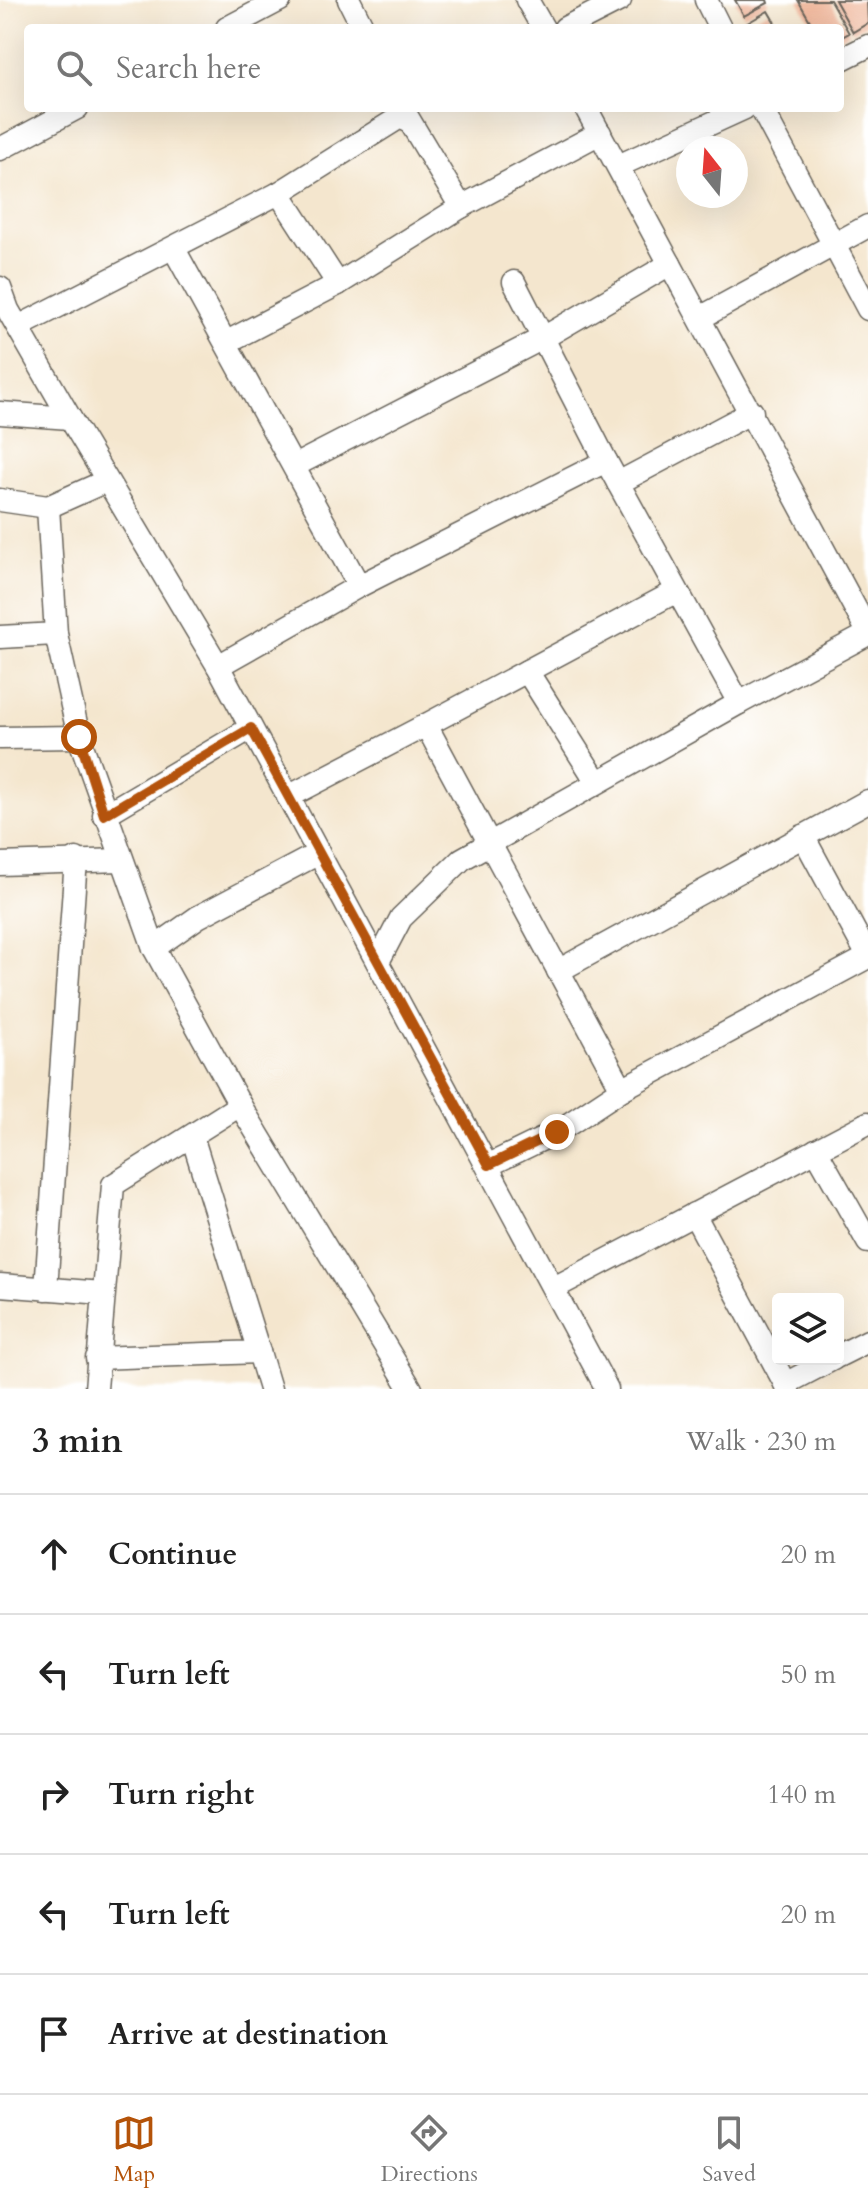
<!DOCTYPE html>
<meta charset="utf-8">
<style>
:root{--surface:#fff;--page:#f2f2f2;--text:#222;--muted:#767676;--line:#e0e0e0;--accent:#b45309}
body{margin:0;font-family:Cardo,serif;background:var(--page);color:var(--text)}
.controls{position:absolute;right:24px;bottom:24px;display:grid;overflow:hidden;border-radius:8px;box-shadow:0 8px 32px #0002}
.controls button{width:72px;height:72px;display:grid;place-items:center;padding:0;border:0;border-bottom:2px solid var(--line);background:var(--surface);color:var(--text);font:40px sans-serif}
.compass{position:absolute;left:676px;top:136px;width:72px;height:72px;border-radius:50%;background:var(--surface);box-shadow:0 8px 32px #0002;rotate:343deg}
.stop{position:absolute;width:24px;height:24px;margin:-18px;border:6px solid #b45309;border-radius:50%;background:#fff}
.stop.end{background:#b45309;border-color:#fff;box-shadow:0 2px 8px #0008}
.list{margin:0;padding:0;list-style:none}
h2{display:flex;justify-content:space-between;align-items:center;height:104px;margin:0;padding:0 32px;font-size:34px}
h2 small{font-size:26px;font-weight:400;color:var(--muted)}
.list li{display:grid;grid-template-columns:52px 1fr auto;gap:24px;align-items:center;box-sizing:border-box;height:120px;padding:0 32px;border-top:2px solid var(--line)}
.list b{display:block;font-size:30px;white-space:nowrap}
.list em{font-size:26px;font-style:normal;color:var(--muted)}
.icon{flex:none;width:44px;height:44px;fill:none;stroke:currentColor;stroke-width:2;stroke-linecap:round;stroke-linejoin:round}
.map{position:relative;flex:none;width:868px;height:1389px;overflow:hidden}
.search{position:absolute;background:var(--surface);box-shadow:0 8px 32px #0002;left:24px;right:24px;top:24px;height:88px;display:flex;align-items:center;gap:20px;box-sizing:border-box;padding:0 28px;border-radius:8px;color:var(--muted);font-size:30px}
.sheet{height:704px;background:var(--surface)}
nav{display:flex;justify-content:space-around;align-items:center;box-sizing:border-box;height:112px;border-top:2px solid var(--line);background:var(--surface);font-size:22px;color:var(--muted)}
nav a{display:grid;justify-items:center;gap:4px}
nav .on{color:var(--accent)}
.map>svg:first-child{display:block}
.building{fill:#efb599}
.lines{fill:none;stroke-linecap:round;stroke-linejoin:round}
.street-casing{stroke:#68635a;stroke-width:25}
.street{stroke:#fff;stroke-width:22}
.route{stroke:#b45309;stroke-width:10}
</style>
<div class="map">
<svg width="868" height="1389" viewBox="0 0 868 1389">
<rect width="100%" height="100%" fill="#fff"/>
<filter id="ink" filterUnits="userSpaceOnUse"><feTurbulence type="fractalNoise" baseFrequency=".0125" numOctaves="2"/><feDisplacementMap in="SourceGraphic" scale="16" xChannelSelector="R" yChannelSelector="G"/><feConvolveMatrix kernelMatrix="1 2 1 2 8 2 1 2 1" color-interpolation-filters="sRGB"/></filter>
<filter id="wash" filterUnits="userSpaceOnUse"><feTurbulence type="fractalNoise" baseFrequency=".006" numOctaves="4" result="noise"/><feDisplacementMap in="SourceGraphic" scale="32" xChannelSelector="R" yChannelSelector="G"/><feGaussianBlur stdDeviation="1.8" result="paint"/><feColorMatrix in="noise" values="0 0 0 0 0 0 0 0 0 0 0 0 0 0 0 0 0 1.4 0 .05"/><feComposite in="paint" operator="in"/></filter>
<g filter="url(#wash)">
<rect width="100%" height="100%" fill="#f4e6ce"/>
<g id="blocks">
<!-- building -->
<g class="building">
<polygon points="735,0 767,0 768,3 744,16"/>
<polygon points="798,0 830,0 849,33 840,38 840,28 814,28"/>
<polygon points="835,0 867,0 868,23 853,32"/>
<polygon points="768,11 778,28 746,28 744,25"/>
</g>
</g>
</g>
<g filter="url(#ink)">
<use href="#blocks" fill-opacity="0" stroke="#68635a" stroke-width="2"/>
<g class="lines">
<defs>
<g id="street">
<polyline points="349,0 363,28"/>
<polyline points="527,0 543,28"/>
<polyline points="706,0 720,28"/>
<polyline points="227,28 280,0"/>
<polyline points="565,28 620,0"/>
<polyline points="840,60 868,46"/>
<polyline points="586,108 868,632"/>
<polyline points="761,108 868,309"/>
<polyline points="0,149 77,108"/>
<polyline points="618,166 745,108"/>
<polyline points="279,193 338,284"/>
<polyline points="461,207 600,133"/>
<polyline points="174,249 359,586 218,666"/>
<polyline points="0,288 8,310 70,418 218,666 607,1389"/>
<polyline points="700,318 868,226"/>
<polyline points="18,327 279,193 405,114"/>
<polyline points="227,342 338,284 461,207 402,108"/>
<polyline points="0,413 70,418"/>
<polyline points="294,466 543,338 670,264"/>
<polyline points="618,483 752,412"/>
<polyline points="0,500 48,507 106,481"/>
<polyline points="359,586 606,461 514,282"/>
<polyline points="56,634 79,737 154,948 240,1105 411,1389"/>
<polyline points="0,637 56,634 48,507"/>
<polyline points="527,671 597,782"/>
<polyline points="739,703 868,634"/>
<polyline points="426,725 675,592"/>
<polyline points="0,738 79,737"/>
<polyline points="288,797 426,725 622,1089 557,1132 489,1165"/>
<polyline points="104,815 251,728"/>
<polyline points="803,836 868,956"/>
<polyline points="0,864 121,860"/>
<polyline points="154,948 198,917 319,853"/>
<polyline points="378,962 401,918 462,859 739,703 606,461"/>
<polyline points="558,971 868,801"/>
<polyline points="622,1089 868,957"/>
<polyline points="816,1150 868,1242"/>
<polyline points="694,1214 788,1389"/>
<polyline points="0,1285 103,1293"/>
<polyline points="554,1288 868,1123"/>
<polyline points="46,1289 76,859"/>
<polyline points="259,1352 270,1389"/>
<polyline points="838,1356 868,1341"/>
<polyline points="97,1358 259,1352 192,1136"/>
<polyline points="785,1384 833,1359"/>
<polyline points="96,1389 113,1185 240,1105"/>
</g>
</defs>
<!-- street casing -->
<use href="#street" class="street-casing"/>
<!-- street -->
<use href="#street" class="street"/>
</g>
</g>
<g class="lines" filter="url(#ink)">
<!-- route -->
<polyline class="route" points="79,737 104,815 251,728 489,1165 557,1132"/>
</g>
</svg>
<div class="controls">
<button><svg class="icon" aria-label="layers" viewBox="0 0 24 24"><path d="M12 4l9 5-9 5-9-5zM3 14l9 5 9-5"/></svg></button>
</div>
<svg class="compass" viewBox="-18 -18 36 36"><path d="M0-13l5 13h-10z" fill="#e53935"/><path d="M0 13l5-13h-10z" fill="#767676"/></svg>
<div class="stop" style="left:79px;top:737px"></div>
<div class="stop end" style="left:557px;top:1132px"></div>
<div class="search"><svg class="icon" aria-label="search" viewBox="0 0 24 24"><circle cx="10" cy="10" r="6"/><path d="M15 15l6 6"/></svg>Search here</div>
</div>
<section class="sheet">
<h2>3 min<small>Walk · 230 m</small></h2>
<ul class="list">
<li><svg class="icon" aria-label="ahead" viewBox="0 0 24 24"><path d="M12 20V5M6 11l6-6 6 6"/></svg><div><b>Continue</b></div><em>20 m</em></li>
<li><svg class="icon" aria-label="left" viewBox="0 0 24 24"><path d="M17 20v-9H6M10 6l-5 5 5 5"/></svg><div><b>Turn left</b></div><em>50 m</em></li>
<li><svg class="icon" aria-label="right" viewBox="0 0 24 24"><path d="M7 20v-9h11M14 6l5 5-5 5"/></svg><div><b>Turn right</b></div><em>140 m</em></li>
<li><svg class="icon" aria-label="left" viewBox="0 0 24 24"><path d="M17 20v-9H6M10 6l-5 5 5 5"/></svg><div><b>Turn left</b></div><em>20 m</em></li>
<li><svg class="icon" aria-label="arrive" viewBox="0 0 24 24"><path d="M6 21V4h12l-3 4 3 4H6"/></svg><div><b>Arrive at destination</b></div></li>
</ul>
</section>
<nav>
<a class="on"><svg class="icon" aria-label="map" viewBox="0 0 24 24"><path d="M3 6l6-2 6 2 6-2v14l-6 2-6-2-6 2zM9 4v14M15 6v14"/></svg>Map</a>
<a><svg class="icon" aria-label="directions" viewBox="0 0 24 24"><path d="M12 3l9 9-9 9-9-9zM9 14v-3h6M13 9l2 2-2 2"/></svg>Directions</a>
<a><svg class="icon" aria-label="saved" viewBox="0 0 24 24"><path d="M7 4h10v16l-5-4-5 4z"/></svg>Saved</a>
</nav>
